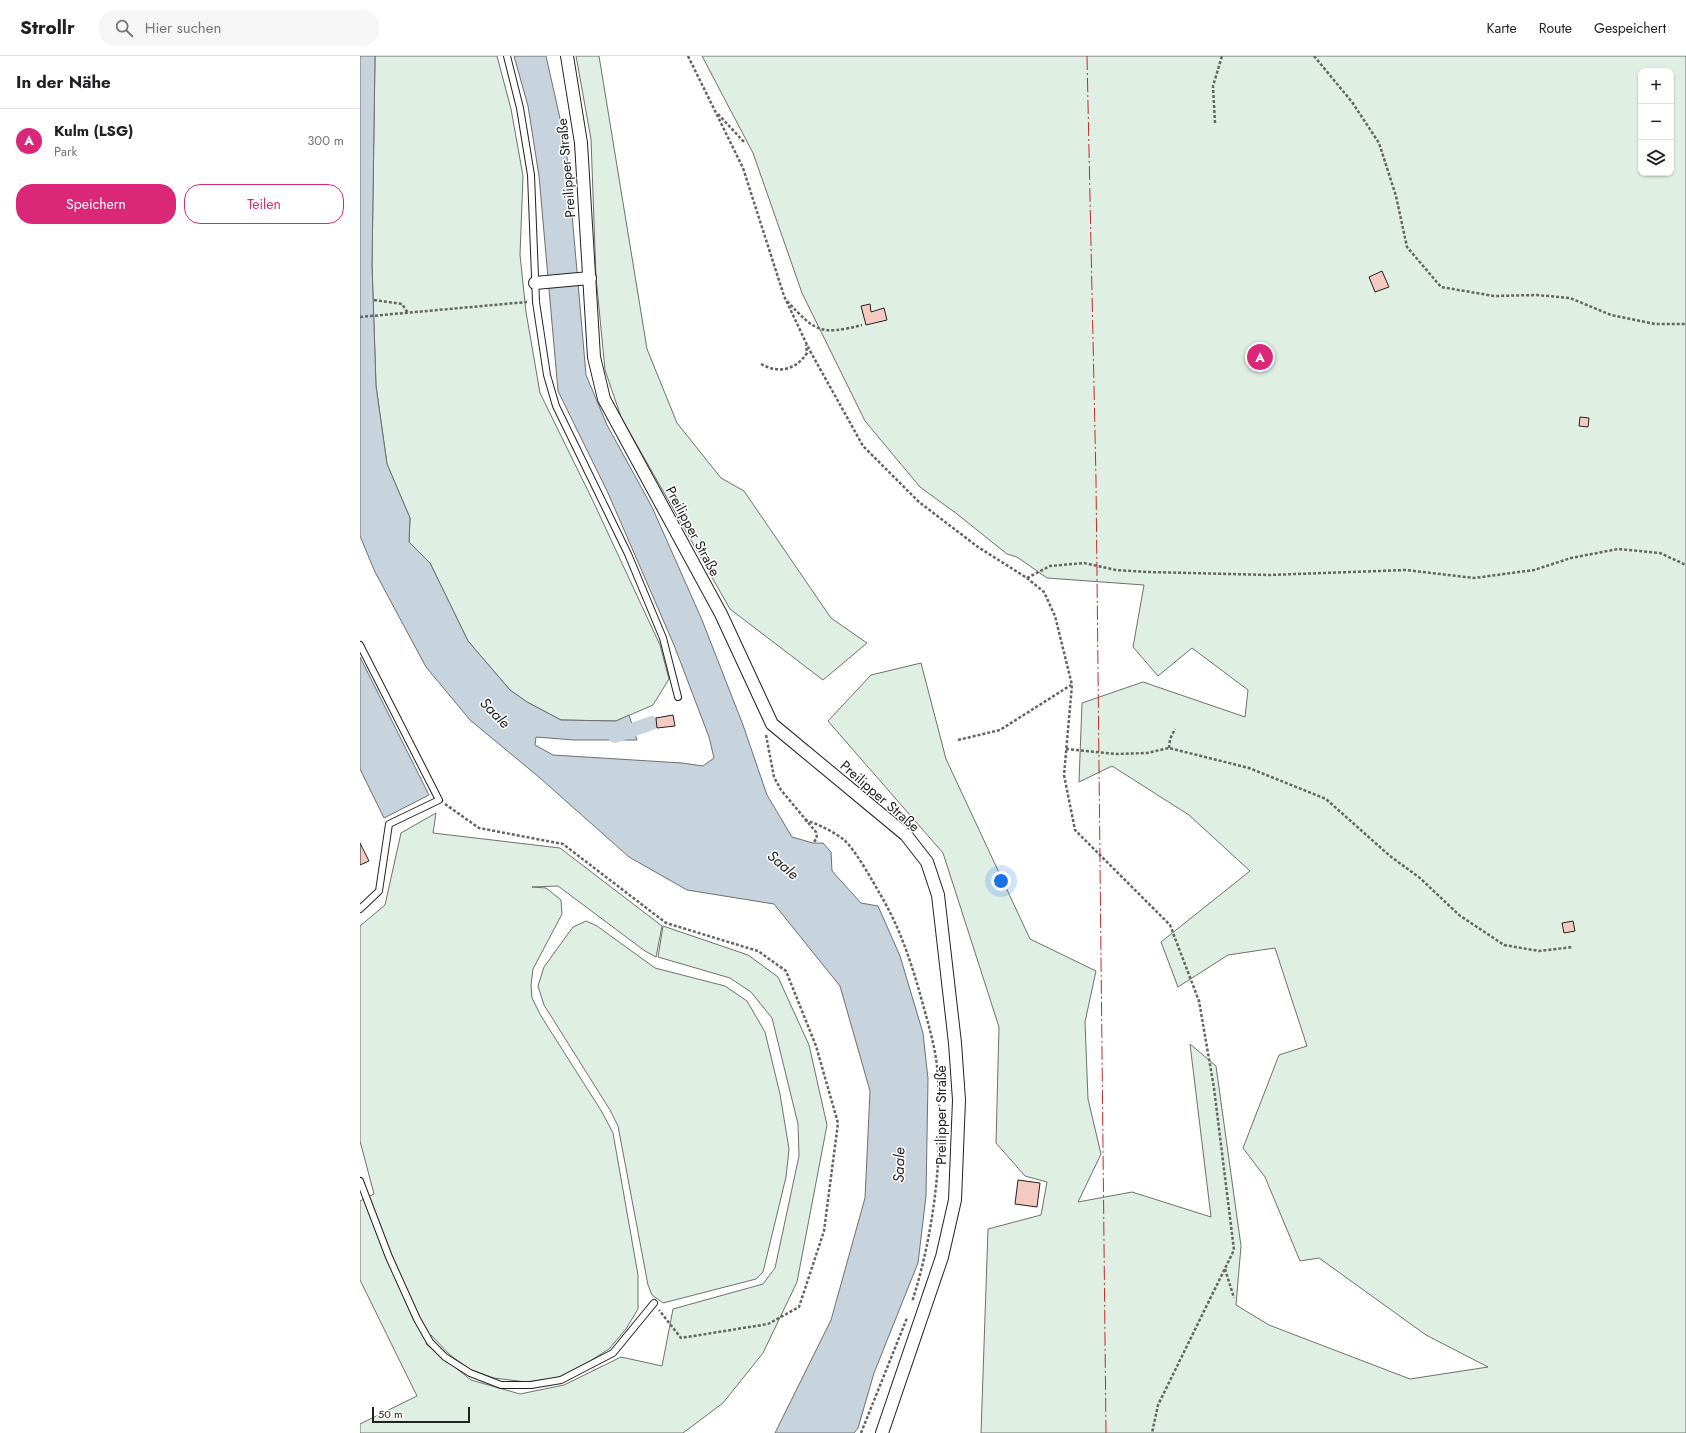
<!DOCTYPE html>
<html lang="de">
<meta charset="utf-8">
<style>
:root{--surface:#fff;--page:#f6f6f6;--text:#202124;--muted:#757577;--line:#e0e0e0;--accent:#db2777}
body{margin:0;font-family:Jost,sans-serif;background:var(--page);color:var(--text)}
.controls{position:absolute;right:12px;top:12px;display:grid;overflow:hidden;border-radius:8px;box-shadow:0 1px 3px #0004}
.controls button{width:36px;height:36px;display:grid;place-items:center;padding:0;border:0;border-bottom:1px solid var(--line);background:var(--surface);color:var(--text);font:20px sans-serif}
.scale{position:absolute;left:12px;bottom:10px;width:98px;box-sizing:border-box;padding-left:4px;border:2px solid #222;border-top:0;font-size:11px;line-height:14px;white-space:nowrap;color:#222;-webkit-text-stroke:3px #fff;paint-order:stroke}
.you{position:absolute;left:641px;top:825px;width:14px;height:14px;margin:-10px;border:3px solid #fff;border-radius:50%;background:#1a73e8;box-shadow:0 0 0 6px #1a73e833}
.badge{display:grid;place-items:center;width:26px;height:26px;border-radius:50%;background:var(--accent);color:#fff;font-size:13px;font-weight:700}
.pin{position:absolute;translate:-50% -50%;border:2px solid #fff;box-shadow:0 1px 4px #0006}
.list{margin:0;padding:0;list-style:none}
h2{display:flex;justify-content:space-between;align-items:center;height:52px;margin:0;padding:0 16px;font-size:17px}
h2 small{font-size:13px;font-weight:400;color:var(--muted)}
.list li{display:grid;grid-template-columns:26px 1fr auto;gap:12px;align-items:center;box-sizing:border-box;height:64px;padding:0 16px;border-top:1px solid var(--line)}
.list b{display:block;font-size:15px;white-space:nowrap}
.list p{margin:0;font-size:13px;white-space:nowrap;color:var(--muted)}
.list em{font-size:13px;font-style:normal;color:var(--muted)}
.actions{display:flex;gap:8px;padding:12px 16px}
.actions a{flex:1;padding:9px 0;border:1px solid var(--accent);border-radius:16px;text-align:center;font-size:14px;color:var(--accent)}
.actions .main{background:var(--accent);color:#fff}
.icon{flex:none;width:22px;height:22px;fill:none;stroke:currentColor;stroke-width:2;stroke-linecap:round;stroke-linejoin:round}
.map{position:relative;flex:none;width:1326px;height:1377px;overflow:hidden}
header{display:flex;align-items:center;gap:24px;box-sizing:border-box;height:56px;padding:0 20px;background:var(--surface);border-bottom:1px solid var(--line)}
header strong{font-size:19px}
nav{display:flex;gap:22px;margin-inline-start:auto;font-size:14px}
.search{width:280px;height:36px;background:var(--page);display:flex;align-items:center;gap:10px;box-sizing:border-box;padding:0 14px;border-radius:16px;color:var(--muted);font-size:15px}
main{display:flex}
aside{flex:1;background:var(--surface)}
.map>svg:first-child{display:block}
.green{fill:#e0efe3;stroke:#6f6f6f;fill-rule:evenodd}
.water{fill:#c7d3dd;stroke:#6f6f6f}
.lines{fill:none;stroke-linecap:round;stroke-linejoin:round}
.canal{stroke:#c7d3dd;stroke-width:14}
.building{fill:#f3c9c0;stroke:#222}
.service-casing{stroke:#222;stroke-width:8}
.minor-casing{stroke:#222;stroke-width:14}
.path{stroke:#646464;stroke-width:2.5;stroke-dasharray:3 2;stroke-linecap:butt}
.service{stroke:#fff;stroke-width:6}
.minor{stroke:#fff;stroke-width:12}
.power{stroke:#c62828;stroke-width:1;stroke-dasharray:14 3 2 3;stroke-linecap:butt}
.labels{text-anchor:middle;dominant-baseline:central;stroke-width:3;stroke-linejoin:round;paint-order:stroke}
.street-label{font-size:14px;fill:#222;stroke:#fff}
.water-label{font-size:15px;font-style:italic;fill:#222;stroke:#fff}
</style>
<header>
<strong>Strollr</strong>
<div class="search"><svg class="icon" aria-label="search" viewBox="0 0 24 24"><circle cx="10" cy="10" r="6"/><path d="M15 15l6 6"/></svg>Hier suchen</div>
<nav><a>Karte</a><a>Route</a><a>Gespeichert</a></nav>
</header>
<main>
<aside>
<h2>In der Nähe<small></small></h2>
<ul class="list">
<li><span class="badge">A</span><div><b>Kulm (LSG)</b><p>Park</p></div><em>300 m</em></li>
</ul>
<div class="actions"><a class="main">Speichern</a><a>Teilen</a></div>
</aside>
<div class="map">
<svg width="1326" height="1377" viewBox="0 0 1326 1377">
<rect width="100%" height="100%" fill="#fff"/>
<!-- green -->
<g class="green">
<polygon points="15,0 137,0 151,53 163,120 160,199 166,256 180,337 233,445 300,589 309,623 293,649 256,665 201,664 167,646 150,634 108,585 70,507 49,486 50,462 27,408 16,330 12,209"/>
<polygon points="216,0 239,0 287,293 317,367 361,422 384,435 471,562 507,587 463,624 370,553 261,361 245,314 236,221 231,83"/>
<path d="M342 0H1326V1377H621L628 1173 681 1159 687 1126 665 1120 636 1087 639 971 583 797 468 665 511 619 561 607 586 703 670 883 736 915 725 966 728 1043 741 1098 718 1146 772 1136 851 1161 830 988 856 1010 881 1190 876 1249 909 1269 1050 1323 1128 1311 1066 1279 959 1202 940 1205 905 1121 883 1092 919 999 947 990 915 892 868 899 818 931 801 886 890 815 829 759 752 710 719 726 722 647 783 626 885 661 888 634 832 592 798 620 773 591 784 529 687 522 657 501 647 498 597 458 560 431 505 365 442 237 393 97ZM1281 15H1311V117H1281Z"/>
<polygon points="76,757 73,777 200,792 302,870 296,901 285,895 198,830 172,831 186,832 201,844 202,858 173,913 171,929 172,942 181,960 242,1056 253,1077 278,1219 278,1253 266,1273 249,1293 230,1305 197,1322 166,1326 134,1322 111,1314 90,1299 71,1279 66,1288 111,1324 160,1338 204,1329 261,1301 302,1310 313,1253 403,1228 415,1212 439,1100 438,1068 412,962 391,936 370,922 298,901 303,870 388,899 418,921 449,989 467,1069 437,1226 403,1297 363,1347 323,1377 0,1377 0,1368 57,1340 0,1224 0,1145 14,1138 0,1085 0,870 25,849 41,777"/>
<polygon points="226,865 237,870 295,912 365,930 387,945 405,976 420,1038 429,1093 426,1121 403,1216 396,1223 303,1247 292,1239 288,1229 258,1070 250,1054 184,949 178,930 184,911 213,871"/>
</g>
<!-- water -->
<g class="water">
<polygon points="0,0 15,0 12,209 16,330 27,408 50,462 49,486 70,507 108,585 150,634 167,646 201,664 256,665 269,659 277,684 214,684 176,681 175,689 193,699 322,707 343,710 354,702 349,681 314,589 248,437 198,335 179,120 168,50 154,0 186,0 206,89 226,319 247,369 292,451 342,564 383,669 407,739 432,781 453,787 463,787 471,796 472,815 501,847 518,850 540,900 563,977 568,1023 566,1140 558,1207 514,1317 498,1372 494,1377 415,1377 471,1264 505,1142 510,1035 480,930 414,848 327,834 269,801 180,722 110,664 66,611 15,516 0,480"/>
<polygon points="0,601 69,739 24,762 0,713"/>
</g>
<g class="lines">
<!-- canal -->
<polyline class="canal" points="255,680 292,667"/>
</g>
<!-- building -->
<g class="building">
<polygon points="1022,215 1029,231 1015,236 1009,221"/>
<polygon points="510,248 511,256 524,252 527,264 506,269 501,250"/>
<polygon points="1220,361 1229,362 1228,371 1219,370"/>
<polygon points="313,659 315,670 297,672 296,662"/>
<polygon points="0,787 9,805 0,809"/>
<polygon points="1213,865 1215,875 1204,877 1202,867"/>
<polygon points="658,1124 680,1127 677,1151 655,1148"/>
</g>
<g class="lines">
<defs>
<g id="service">
<polyline points="147,0 160,52 171,119 176,246 187,319 196,350 268,498 303,582 318,641"/>
<polyline points="0,589 79,744 29,768 19,835 0,853"/>
<polyline points="0,1125 29,1201 57,1263 70,1286 85,1301 110,1317 141,1329 171,1329 201,1324 253,1297 294,1247"/>
</g>
<g id="minor">
<polyline points="207,0 221,87 234,301 244,343 361,558 412,668 546,779 567,806 578,839 595,987 599,1044 595,1144 582,1201 522,1377"/>
<polyline points="175,227 230,222"/>
</g>
</defs>
<!-- service casing -->
<use href="#service" class="service-casing"/>
<!-- minor casing -->
<use href="#minor" class="minor-casing"/>
<!-- path -->
<g class="path">
<polyline points="328,0 383,112 424,240 449,293 503,390 559,446 618,491 667,522 684,536 695,560 712,629 704,719 715,774 810,869 839,945 854,1032 874,1194 798,1349 792,1377"/>
<polyline points="954,0 992,46 1019,87 1036,140 1047,191 1081,231 1134,240 1177,239 1210,242 1251,259 1295,268 1326,268"/>
<polyline points="358,58 384,86"/>
<polyline points="855,67 853,30 862,0"/>
<polyline points="14,244 42,248 48,257"/>
<path d="M427 245C455 275 460 280 502 269"/>
<polyline points="0,261 167,246"/>
<path d="M401 308C419 318 436 314 447 297L446 289"/>
<polyline points="667,522 690,510 724,507 756,514 788,516 909,519 1046,514 1114,522 1174,514 1211,502 1258,493 1300,497 1326,509"/>
<polyline points="406,679 414,721 421,734 456,776 457,782 453,787"/>
<polyline points="598,684 640,674 711,629"/>
<polyline points="809,692 810,683 815,673"/>
<polyline points="706,693 757,698 787,697 809,692 889,712 966,743 1030,800 1060,822 1099,859 1144,889 1179,895 1213,891"/>
<polyline points="85,748 119,772 203,788 306,867 398,895 426,915 456,990 478,1067 464,1175 439,1251 408,1268 321,1282 299,1254"/>
<path d="M445 764C458 768 472 775 483 783 495 793 512 824 520 838 542 875 554 915 565 956 570 974 575 992 577 1010 584 1088 576 1171 552 1246"/>
<polyline points="865,1213 874,1242"/>
<polyline points="501,1377 547,1262"/>
</g>
<!-- service -->
<use href="#service" class="service"/>
<!-- minor -->
<use href="#minor" class="minor"/>
<!-- power -->
<polyline class="power" points="727,0 736,424 746,1377"/>
</g>
<g class="labels">
<!-- street labels -->
<g class="street-label">
<text transform="translate(206 112) rotate(-95)">Preilipper Straße</text>
<text transform="translate(333 475) rotate(62)">Preilipper Straße</text>
<text transform="translate(520 740) rotate(41)">Preilipper Straße</text>
<text transform="translate(581 1059) rotate(-90)">Preilipper Straße</text>
</g>
<!-- water labels -->
<g class="water-label">
<text transform="translate(135 657) rotate(46)">Saale</text>
<text transform="translate(423 809) rotate(41)">Saale</text>
<text transform="translate(539 1109) rotate(-88)">Saale</text>
</g>
</g>
</svg>
<div class="controls">
<button>+</button>
<button>−</button>
<button><svg class="icon" aria-label="layers" viewBox="0 0 24 24"><path d="M12 4l9 5-9 5-9-5zM3 14l9 5 9-5"/></svg></button>
</div>
<div class="scale">50 m</div>
<div class="you"></div>
<div class="pin badge" style="left:900px;top:301px">A</div>
</div>
</main>
